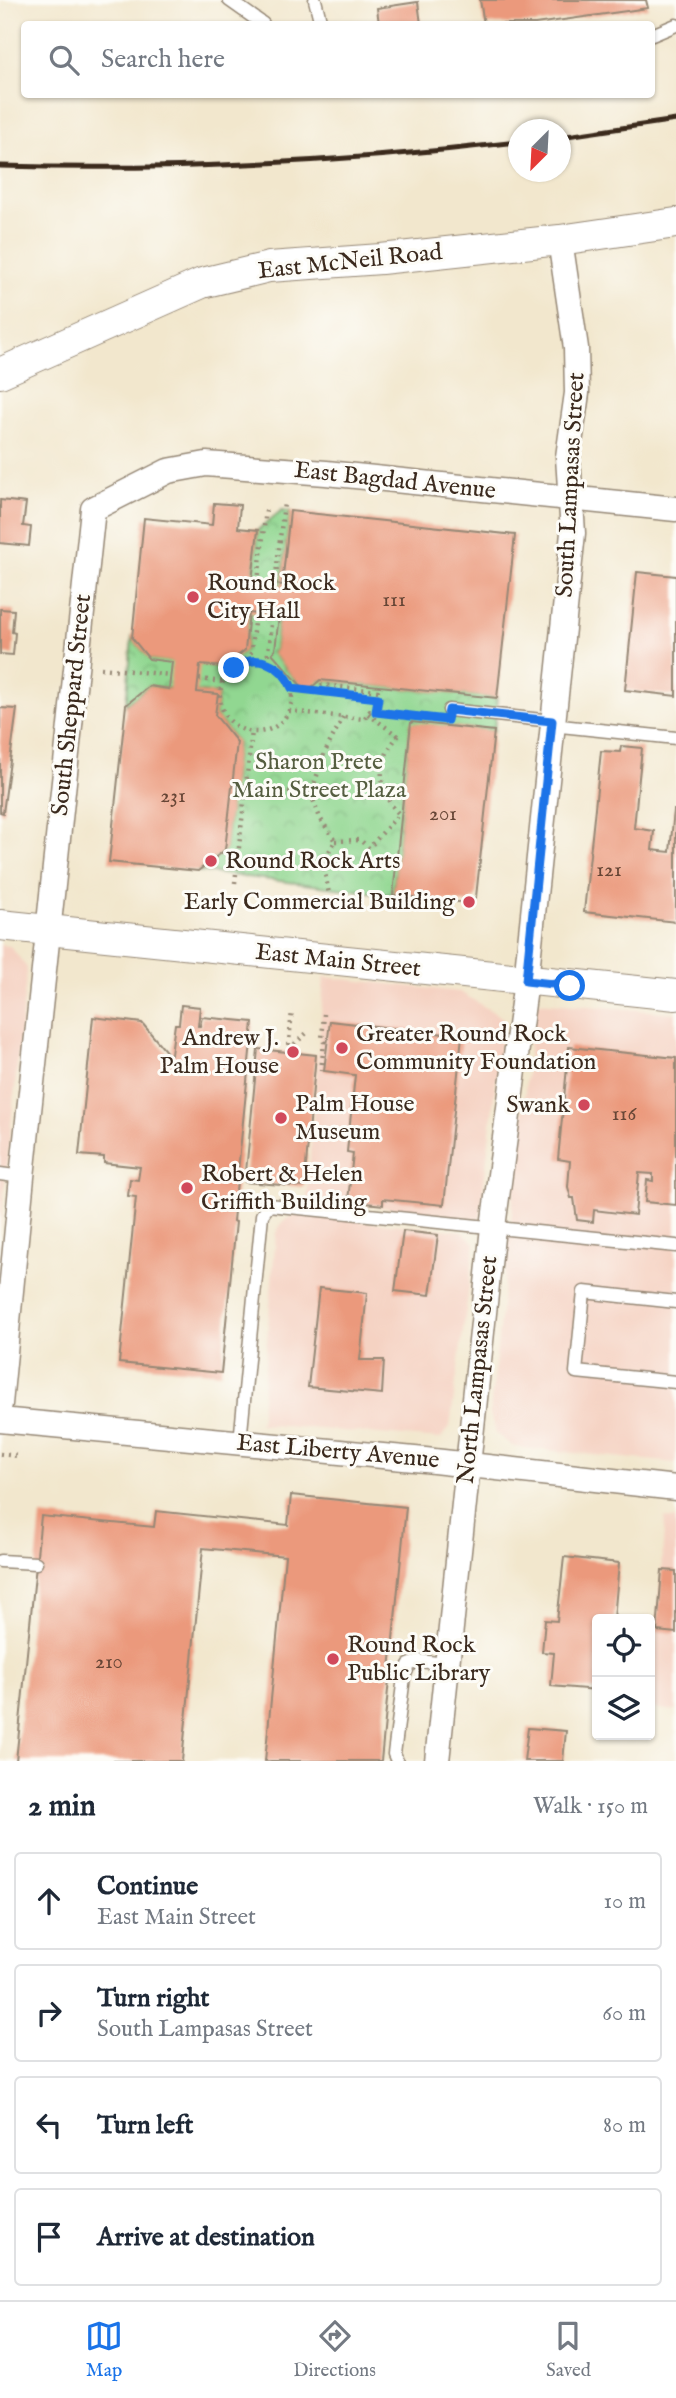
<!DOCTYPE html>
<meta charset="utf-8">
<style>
:root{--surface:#fff;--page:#f6f6f7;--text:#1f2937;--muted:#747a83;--line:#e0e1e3;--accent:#1a73e8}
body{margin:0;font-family:"IM FELL English",serif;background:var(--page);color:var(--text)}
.controls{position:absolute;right:21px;bottom:21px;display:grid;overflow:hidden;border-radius:7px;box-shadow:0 2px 5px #0004}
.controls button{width:63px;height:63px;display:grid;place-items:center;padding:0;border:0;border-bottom:2px solid var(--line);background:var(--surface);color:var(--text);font:35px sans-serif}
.compass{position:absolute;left:508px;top:119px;width:63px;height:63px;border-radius:50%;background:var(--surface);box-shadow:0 2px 5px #0004;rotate:204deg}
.stop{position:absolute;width:21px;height:21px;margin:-16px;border:5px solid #1a73e8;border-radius:50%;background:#fff}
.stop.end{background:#1a73e8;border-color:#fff;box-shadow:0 2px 7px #0008}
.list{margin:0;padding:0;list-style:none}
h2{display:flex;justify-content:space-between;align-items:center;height:91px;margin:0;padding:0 28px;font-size:30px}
h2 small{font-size:23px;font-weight:400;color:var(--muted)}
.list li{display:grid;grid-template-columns:46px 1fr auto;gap:21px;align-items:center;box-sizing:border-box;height:98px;margin:0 14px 14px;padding:0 14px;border:2px solid var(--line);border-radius:7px}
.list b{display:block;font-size:26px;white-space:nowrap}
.list p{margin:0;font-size:23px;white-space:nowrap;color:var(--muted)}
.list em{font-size:23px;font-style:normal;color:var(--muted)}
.icon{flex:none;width:38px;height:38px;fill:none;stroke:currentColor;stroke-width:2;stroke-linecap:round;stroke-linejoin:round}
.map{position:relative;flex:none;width:676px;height:1761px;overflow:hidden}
.search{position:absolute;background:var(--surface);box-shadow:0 2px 5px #0004;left:21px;right:21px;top:21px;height:77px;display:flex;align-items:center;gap:18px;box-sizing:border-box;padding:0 24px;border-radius:7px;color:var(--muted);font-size:26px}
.sheet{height:539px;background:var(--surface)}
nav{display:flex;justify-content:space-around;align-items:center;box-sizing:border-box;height:98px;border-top:2px solid var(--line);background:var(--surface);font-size:19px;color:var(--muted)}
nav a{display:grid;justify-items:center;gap:4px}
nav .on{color:var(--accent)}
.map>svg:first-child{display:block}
.built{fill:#f5d2c2}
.park{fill:url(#park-crowns);stroke:#668058;stroke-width:2}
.building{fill:#eb997c}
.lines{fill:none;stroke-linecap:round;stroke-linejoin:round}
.service-casing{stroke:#968876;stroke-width:15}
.minor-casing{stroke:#968876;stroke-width:27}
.tertiary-casing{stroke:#968876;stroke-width:32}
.path{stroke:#968876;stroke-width:4.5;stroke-dasharray:2 5;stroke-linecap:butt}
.service{stroke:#fff;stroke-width:12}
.minor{stroke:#fff;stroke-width:24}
.tertiary{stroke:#fff;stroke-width:30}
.rail{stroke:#3b2a1e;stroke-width:5}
.route{stroke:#1a73e8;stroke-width:9}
.poi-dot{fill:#d1495b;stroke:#fdfcf7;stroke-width:2.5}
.labels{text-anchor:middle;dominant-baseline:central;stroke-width:6;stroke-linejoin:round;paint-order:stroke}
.number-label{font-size:21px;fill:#674636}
.street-label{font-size:24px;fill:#3b2a1e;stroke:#fdfcf7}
.poi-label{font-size:24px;fill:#3b2a1e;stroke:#fdfcf7;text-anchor:start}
.park-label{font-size:24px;fill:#555e40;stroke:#fdfcf7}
</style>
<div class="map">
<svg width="676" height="1761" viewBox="0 0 676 1761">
<defs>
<pattern id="park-crowns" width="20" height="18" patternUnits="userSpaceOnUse" patternTransform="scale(1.75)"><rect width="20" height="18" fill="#91d791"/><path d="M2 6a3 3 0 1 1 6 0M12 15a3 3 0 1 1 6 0" fill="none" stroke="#7eb97d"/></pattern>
</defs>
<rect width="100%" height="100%" fill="#fdfcf7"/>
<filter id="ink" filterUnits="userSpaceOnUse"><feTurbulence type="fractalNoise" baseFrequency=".0143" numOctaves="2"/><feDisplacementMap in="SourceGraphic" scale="14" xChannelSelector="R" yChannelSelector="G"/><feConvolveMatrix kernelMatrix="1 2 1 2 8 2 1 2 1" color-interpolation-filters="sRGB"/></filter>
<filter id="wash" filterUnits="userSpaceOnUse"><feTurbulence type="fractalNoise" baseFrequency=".00686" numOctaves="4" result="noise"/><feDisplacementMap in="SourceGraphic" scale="28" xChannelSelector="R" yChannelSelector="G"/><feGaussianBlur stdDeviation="1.57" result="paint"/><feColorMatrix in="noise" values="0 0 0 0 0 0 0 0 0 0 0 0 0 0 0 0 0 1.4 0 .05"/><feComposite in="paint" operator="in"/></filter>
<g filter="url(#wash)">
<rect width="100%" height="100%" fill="#f2e7cd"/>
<!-- built -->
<g class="built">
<polygon points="0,945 10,946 27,968 0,1232"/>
<polygon points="324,977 460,992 503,1018 480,1219 307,1198"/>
<polygon points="537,1002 676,1013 676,1463 514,1447 496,1434 490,1413 529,1054 528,1023"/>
<polygon points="297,1215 462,1231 475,1243 450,1426 440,1439 260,1424 276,1233 283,1221"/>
<polygon points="665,1518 676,1520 676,1711 651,1708"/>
</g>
<!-- park -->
<polygon class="park" points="282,510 290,511 275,650 272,653 303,688 310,689 320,680 497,698 494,731 411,723 393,895 198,871 225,850 237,742 215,715 218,694 149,686 126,705 132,638 150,659 223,667 245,650 258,530"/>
<g id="blocks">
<!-- building -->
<g class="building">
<polygon points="480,0 646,0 648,8 535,24 484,24"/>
<polygon points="418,2 421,24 379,24 377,8"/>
<polygon points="0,500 26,503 23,526 31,527 29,546 0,543"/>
<polygon points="214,503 240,505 238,528 258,530 252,581 282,585 290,511 515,535 497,698 320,680 310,689 303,688 272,653 275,650 279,616 249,613 245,650 224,667 200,665 197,692 218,694 215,715 237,742 225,850 198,871 109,862 126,705 149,686 169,689 172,662 149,659 132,638 144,518 212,525"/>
<polygon points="637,572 676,576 676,696 625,690"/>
<polygon points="0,609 14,610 12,632 15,633 13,655 0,654"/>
<polygon points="0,708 17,709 3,813 0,812"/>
<polygon points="411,722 494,731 476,897 468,903 393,895"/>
<polygon points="621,746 642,748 634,828 654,831 652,850 670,852 674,810 676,810 676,922 584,912 601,751 620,752"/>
<polygon points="181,1005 200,1007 198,1026 200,1026 202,1017 253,1022 233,1221 236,1222 221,1373 119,1363 136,1197 128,1196 130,1179 138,1180 140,1167 104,1163 104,1157 79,1155 93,1017 142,1023 168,1054 171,1054 175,1024 179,1024"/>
<polygon points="330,1021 462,1036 444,1205 383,1199 383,1205 348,1201 353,1153 347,1152 355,1075 324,1071"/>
<polygon points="569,1047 676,1058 676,1205 645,1202 647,1180 653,1181 653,1174 639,1173 635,1215 594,1210 593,1222 577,1220 574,1198 571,1198 568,1187 570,1161 558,1159"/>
<polygon points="258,1049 316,1055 304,1187 245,1182"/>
<polygon points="403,1231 438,1235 430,1295 395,1291"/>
<polygon points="319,1288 367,1293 360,1360 384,1360 382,1394 308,1387"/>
<polygon points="291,1495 406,1507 381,1761 265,1761 285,1556 203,1548 182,1761 16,1761 41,1516 154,1527 156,1511 288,1525"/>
<polygon points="564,1557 619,1563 614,1619 597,1619 597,1690 551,1686 554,1653 542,1652 545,1620 557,1621"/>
<polygon points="662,1570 676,1571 676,1633 657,1631"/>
<polygon points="528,1728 566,1731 563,1761 524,1761"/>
</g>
</g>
</g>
<g filter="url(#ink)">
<use href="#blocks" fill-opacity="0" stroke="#968876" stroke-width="2"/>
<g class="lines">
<defs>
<g id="service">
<polyline points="229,0 263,24"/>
<polyline points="315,0 321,24"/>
<polyline points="652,35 676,25"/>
<polyline points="449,710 552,721"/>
<polyline points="551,725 676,738"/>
<polyline points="0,1174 22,1177"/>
<polyline points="676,1302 584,1292 576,1372 676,1382"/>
<polyline points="240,1442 262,1215 269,1205 676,1246"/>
<polyline points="0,1561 36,1563"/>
<polyline points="397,1761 394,1754 404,1677 409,1665 419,1661 447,1664"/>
</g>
<g id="minor">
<polyline points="0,1404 22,1177 93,509 168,471 206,464 326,473 676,509"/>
<polyline points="0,1420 425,1460 676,1488"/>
<polyline points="437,1761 493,1227 526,981 573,533 568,457 577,393 576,348 560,240"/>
</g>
<g id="tertiary">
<polyline points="0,373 202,283 269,267 381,259 560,240 676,223"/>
<polyline points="0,925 676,995"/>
</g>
</defs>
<!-- service casing -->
<use href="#service" class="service-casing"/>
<!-- minor casing -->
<use href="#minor" class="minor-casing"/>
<!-- tertiary casing -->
<use href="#tertiary" class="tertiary-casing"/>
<!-- path -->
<g class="path">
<polyline points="258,582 266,509"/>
<polyline points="275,584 284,503"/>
<circle cx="256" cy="696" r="36"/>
<polyline points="250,661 255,613"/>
<polyline points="267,662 272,615"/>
<polyline points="101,668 171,675"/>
<polyline points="199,679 224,682"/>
<polyline points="291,688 378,698 376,712"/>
<polyline points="315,690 322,685 378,691 378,698"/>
<polyline points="289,711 364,719 370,711 430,718"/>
<polyline points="368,714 398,736"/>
<polyline points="246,788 311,794 324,754 343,717"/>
<polyline points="311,794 320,818 335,841 323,862 329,894"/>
<path d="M335 841 360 840 369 848 399 814C375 789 377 760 399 735"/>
<polyline points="235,883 252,731"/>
<polyline points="289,1049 309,1031"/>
<polyline points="288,1052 292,1011"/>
<polyline points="321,1071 324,1042 322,1039 324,1014"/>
<polyline points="0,1454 18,1456"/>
</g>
<!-- service -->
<use href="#service" class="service"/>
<!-- minor -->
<use href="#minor" class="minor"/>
<!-- tertiary -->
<use href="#tertiary" class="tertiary"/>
<!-- rail -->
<g class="rail">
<polyline points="560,137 676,120"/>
<path d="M0 166C173 171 347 162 518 142"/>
</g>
</g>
</g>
<g class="lines" filter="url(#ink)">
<!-- route -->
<path class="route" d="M234 668C257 652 282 664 292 688L378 698 376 712 447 720 449 710 552 721 526 981 570 986"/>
</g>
<!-- markers -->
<g class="poi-dot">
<circle cx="193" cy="597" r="7"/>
<circle cx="211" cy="861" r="7"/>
<circle cx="469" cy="902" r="7"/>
<circle cx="342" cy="1048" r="7"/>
<circle cx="293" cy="1052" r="7"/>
<circle cx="584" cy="1105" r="7"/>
<circle cx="281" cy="1118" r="7"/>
<circle cx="187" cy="1188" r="7"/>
<circle cx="333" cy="1659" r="7"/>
</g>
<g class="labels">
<!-- number labels -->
<g class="number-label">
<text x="394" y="600">111</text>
<text x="173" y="796">231</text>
<text x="443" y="814">201</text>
<text x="609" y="870">121</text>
<text x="624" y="1114">116</text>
<text x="109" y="1662">210</text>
</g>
<!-- street labels -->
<g class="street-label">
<text transform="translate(350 262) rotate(-6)">East McNeil Road</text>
<text transform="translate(395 481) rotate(6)">East Bagdad Avenue</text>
<text transform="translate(571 485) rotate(-87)">South Lampasas Street</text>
<text transform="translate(72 705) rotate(-84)">South Sheppard Street</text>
<text transform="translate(338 961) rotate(6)">East Main Street</text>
<text transform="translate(478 1370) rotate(-84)">North Lampasas Street</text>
<text transform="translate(338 1452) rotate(5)">East Liberty Avenue</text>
</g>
<!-- poi labels -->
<g class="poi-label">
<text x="207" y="583">Round Rock<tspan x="207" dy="28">City Hall</tspan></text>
<text x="225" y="861">Round Rock Arts</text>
<text x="455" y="902" text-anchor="end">Early Commercial Building</text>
<text x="356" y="1034">Greater Round Rock<tspan x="356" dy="28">Community Foundation</tspan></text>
<text x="279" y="1038" text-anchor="end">Andrew J.<tspan x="279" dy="28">Palm House</tspan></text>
<text x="295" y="1104">Palm House<tspan x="295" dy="28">Museum</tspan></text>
<text x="570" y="1105" text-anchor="end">Swank</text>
<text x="201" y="1174">Robert &amp; Helen<tspan x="201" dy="28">Griffith Building</tspan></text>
<text x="347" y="1645">Round Rock<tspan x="347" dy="28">Public Library</tspan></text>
</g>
<!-- park labels -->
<g class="park-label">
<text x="319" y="762">Sharon Prete<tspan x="319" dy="28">Main Street Plaza</tspan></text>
</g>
</g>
</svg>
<div class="controls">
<button><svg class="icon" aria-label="locate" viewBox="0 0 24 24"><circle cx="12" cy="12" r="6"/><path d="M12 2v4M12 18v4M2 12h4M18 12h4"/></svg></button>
<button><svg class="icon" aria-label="layers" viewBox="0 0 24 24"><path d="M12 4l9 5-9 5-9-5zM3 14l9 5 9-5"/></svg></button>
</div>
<svg class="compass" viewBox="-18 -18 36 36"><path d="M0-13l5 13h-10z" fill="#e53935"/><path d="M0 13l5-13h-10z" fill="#747a83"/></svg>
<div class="stop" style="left:570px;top:986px"></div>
<div class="stop end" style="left:234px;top:668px"></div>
<div class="search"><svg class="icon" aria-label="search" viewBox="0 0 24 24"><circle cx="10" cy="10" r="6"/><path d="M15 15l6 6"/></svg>Search here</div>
</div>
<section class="sheet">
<h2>2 min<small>Walk · 150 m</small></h2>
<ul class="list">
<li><svg class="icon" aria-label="ahead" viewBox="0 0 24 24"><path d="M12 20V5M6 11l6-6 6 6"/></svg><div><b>Continue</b><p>East Main Street</p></div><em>10 m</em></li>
<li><svg class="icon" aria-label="right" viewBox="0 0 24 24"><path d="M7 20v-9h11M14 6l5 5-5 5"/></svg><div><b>Turn right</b><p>South Lampasas Street</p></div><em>60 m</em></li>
<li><svg class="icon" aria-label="left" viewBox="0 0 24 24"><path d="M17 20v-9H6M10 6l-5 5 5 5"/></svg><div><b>Turn left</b></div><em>80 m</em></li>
<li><svg class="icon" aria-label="arrive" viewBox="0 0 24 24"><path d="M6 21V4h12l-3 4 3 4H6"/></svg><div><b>Arrive at destination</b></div></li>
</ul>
</section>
<nav>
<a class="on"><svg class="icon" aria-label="map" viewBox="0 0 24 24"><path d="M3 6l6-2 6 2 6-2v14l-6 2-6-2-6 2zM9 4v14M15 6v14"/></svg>Map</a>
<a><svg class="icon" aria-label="directions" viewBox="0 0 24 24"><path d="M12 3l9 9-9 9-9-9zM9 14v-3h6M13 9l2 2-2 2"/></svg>Directions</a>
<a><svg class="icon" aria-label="saved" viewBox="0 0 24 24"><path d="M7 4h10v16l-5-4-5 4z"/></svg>Saved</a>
</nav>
